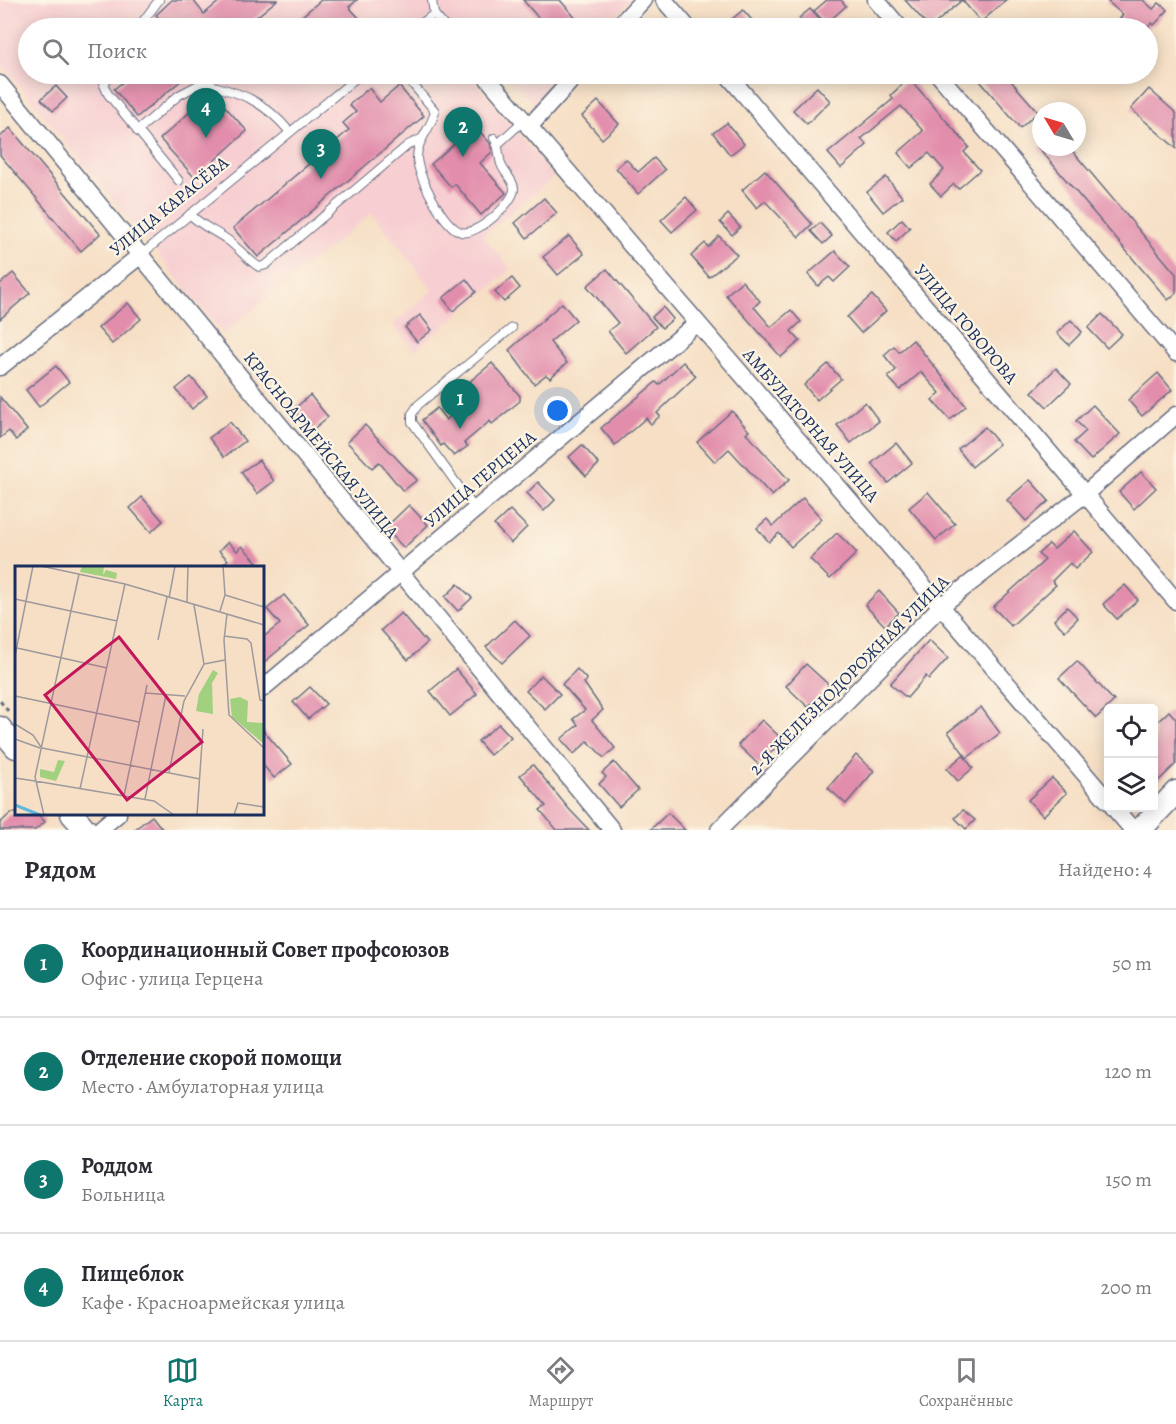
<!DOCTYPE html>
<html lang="ru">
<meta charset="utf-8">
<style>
:root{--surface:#fff;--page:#f2f2f3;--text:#2b2b33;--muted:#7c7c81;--line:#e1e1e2;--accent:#0f766e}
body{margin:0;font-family:Alegreya,serif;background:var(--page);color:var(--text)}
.controls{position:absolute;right:18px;bottom:18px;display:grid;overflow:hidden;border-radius:6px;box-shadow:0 3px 15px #0003}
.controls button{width:54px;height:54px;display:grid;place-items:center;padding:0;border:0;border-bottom:2px solid var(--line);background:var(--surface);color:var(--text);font:30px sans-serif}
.compass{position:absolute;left:1032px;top:102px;width:54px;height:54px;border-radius:50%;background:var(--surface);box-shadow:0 3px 15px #0003;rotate:308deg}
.you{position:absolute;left:558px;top:411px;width:21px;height:21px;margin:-15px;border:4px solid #fff;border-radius:50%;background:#1a73e8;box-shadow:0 0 0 9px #1a73e833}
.badge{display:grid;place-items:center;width:39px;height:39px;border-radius:50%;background:var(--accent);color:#fff;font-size:20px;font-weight:700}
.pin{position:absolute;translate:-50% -50px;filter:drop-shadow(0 2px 3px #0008)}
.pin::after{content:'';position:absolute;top:32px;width:21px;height:18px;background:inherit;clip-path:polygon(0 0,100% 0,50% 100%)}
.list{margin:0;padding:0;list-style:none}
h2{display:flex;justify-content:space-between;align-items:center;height:78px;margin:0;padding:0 24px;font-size:26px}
h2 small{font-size:20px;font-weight:400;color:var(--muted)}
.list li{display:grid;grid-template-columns:39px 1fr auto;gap:18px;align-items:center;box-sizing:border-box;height:108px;padding:0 24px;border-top:2px solid var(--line)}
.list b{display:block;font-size:22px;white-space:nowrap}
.list p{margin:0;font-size:20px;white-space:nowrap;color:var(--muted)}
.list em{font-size:20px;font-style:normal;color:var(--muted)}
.icon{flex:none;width:33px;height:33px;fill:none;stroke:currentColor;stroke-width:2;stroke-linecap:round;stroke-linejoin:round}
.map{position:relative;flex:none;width:1176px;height:830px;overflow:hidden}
.search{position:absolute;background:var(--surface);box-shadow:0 3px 15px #0003;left:18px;right:18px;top:18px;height:66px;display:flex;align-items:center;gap:15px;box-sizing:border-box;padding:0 21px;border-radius:33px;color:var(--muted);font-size:22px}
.sheet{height:510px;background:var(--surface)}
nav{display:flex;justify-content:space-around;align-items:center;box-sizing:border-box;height:84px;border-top:2px solid var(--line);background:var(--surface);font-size:16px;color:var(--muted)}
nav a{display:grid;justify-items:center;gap:3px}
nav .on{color:var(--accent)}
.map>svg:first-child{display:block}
.built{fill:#f7cfd2}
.building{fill:#e28dac}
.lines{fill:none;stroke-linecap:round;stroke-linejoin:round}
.lane-casing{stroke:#686d82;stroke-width:10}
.street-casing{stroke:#686d82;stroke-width:19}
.secondary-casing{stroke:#686d82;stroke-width:25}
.path{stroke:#686d82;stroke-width:3;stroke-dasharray:4.5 4.5;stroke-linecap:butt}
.lane{stroke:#fff;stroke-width:8}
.street{stroke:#fff;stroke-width:16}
.secondary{stroke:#fff;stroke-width:22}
.labels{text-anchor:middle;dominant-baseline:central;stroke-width:4.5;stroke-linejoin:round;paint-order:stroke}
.street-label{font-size:18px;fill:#1b2f5e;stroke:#fcf5e5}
.inset-river{fill:none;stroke:#60b8dd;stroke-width:3}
.inset-road{fill:none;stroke:#9e999c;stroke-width:1.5}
.view{fill:#c2185b;fill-opacity:0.15;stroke:#c2185b;stroke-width:3}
.inset-edge{fill:none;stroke:#1b2f5e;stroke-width:3}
</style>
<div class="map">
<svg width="1176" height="830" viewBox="0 0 1176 830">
<rect width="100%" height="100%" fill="#fcf5e5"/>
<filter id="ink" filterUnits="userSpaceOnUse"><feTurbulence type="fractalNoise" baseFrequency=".0167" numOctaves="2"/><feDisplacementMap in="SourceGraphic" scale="12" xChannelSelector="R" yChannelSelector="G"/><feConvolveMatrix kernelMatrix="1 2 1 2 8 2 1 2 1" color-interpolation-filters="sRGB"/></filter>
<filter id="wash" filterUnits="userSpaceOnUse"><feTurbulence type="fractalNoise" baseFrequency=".008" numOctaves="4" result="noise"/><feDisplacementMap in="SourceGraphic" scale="24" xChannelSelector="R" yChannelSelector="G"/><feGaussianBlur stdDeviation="1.35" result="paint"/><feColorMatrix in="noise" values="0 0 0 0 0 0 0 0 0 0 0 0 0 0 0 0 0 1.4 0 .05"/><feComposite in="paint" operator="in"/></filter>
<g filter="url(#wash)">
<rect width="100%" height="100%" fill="#f6dfc5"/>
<!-- built -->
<g class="built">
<polygon points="0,0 630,0 605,28 28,28 28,74 471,74 470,75 554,177 483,236 511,269 415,351 393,324 433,290 372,213 223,334 0,62"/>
<polygon points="504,74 565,74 537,105"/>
</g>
<g id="blocks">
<!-- building -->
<g class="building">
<polygon points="172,0 193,0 204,14 221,0 277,0 243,28 167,28 156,15"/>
<polygon points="321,0 357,0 349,7 360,19 349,28 288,28"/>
<polygon points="523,0 560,0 584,28 547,28"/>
<polygon points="827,0 841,0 846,6 826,24 814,11"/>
<polygon points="905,0 962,0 930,28"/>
<polygon points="962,0 1006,0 981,22"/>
<polygon points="1106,0 1143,0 1153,9 1159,3 1168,10 1154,25 1152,23 1147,28 1126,28 1118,21 1123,15"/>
<polygon points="810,9 820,20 811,28 799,18"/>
<polygon points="743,10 759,28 721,28"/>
<polygon points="133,74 189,74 137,117 114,89"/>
<polygon points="974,74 1005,74 1038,112 1020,128"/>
<polygon points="909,78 969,147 964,152 980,170 958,189 954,184 941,196 930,184 944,170 929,153 911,168 898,153 923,131 901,106 861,139 867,145 841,168 828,153 893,99 891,95"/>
<polygon points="56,86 67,98 53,111 41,99"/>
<polygon points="399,86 424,116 258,257 233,228 349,130 343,123 356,112 349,105 369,88 380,102"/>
<polygon points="817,87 830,101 807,124 793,110"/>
<polygon points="1149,89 1176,113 1176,148 1131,109"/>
<polygon points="212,92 247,131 195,178 160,139"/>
<polygon points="598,101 619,124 602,139 582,116"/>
<polygon points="727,123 744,144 730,155 713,133"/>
<polygon points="475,126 490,143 492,152 480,163 506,193 481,215 455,184 451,187 431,164"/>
<polygon points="10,128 100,234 81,251 0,155 0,137"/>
<polygon points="1038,147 1069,147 1176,274 1176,293 1168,300"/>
<polygon points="654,158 665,170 638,194 616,168 626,159 638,172"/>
<polygon points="765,170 812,224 799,237 765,201 757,208 742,190"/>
<polygon points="886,177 902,197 883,212 867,192"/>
<polygon points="686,197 697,210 672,232 661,220"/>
<polygon points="544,198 557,213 527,238 515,223"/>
<polygon points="728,214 740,227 732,235 720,222"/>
<polygon points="902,219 910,228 896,241 888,232"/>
<polygon points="820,223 832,236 823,244 811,231"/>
<polygon points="569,236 584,254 558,275 543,257"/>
<polygon points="719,236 737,255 709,277 691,256 705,243 708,247"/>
<polygon points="835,251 850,267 834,282 829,277 818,286 808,274"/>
<polygon points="607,269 656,327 626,353 608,331 618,323 587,286"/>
<polygon points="13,273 30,293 0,319 0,284"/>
<polygon points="512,278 520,288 504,302 495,292"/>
<polygon points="466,279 476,292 453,311 443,298"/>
<polygon points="742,281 760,301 754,307 771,327 791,310 801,322 791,331 800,341 781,357 726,295"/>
<polygon points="872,295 886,311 861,333 847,317"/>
<polygon points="128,303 141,319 112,344 98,328"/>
<polygon points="562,303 576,320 550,342 567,363 550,378 546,375 534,384 509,350"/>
<polygon points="663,307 673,319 662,328 652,317"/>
<polygon points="1102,314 1122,334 1107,348 1088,328"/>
<polygon points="420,315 432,330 417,342 405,327"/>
<polygon points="1071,320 1082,332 1069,345 1057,333"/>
<polygon points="913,340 966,406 950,420 932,400 940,393 921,372 900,390 888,377 896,370 884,355 894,346 899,352"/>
<polygon points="683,362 696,376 657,413 660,416 651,424 646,418 615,445 601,428 656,382 659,385"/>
<polygon points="492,363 520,396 520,401 492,424 490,421 464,443 468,446 454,456 443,444 441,446 422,420 437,408 446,420 466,403 457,392"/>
<polygon points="828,364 841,379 817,400 804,385"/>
<polygon points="56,366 69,382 39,407 26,390"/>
<polygon points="1056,368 1071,384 1047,407 1032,392"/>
<polygon points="1158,373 1172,390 1142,416 1128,400"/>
<polygon points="191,377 207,396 192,409 176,389"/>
<polygon points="310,395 328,417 311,431 293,410"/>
<polygon points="0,397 27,430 16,440 9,431 0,438"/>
<polygon points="865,402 879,421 851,443 837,425"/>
<polygon points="1093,405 1120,434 1091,460 1074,442 1086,431 1076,421"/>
<polygon points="732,411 749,431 746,433 789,480 772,496 729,449 715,462 697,442"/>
<polygon points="230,422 245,441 224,457 209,438"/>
<polygon points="365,425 417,480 403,491 379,462 372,468 347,442"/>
<polygon points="985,427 999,444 972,467 958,449"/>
<polygon points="896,443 912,463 888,483 872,463"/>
<polygon points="582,445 599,464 586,476 569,457"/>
<polygon points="259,460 274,481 257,494 241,472"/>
<polygon points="1141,472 1156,488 1134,509 1119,492"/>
<polygon points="1030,480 1049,501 1026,521 1007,500"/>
<polygon points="538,482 555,500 544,511 527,493"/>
<polygon points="928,492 955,524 936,540 909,508"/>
<polygon points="142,497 163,521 151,532 130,508"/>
<polygon points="803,498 822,519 791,547 779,533 769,542 757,528 767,519 773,526"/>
<polygon points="409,505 428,525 404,548 385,528"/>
<polygon points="510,510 527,527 511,543 494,525"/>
<polygon points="1074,531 1093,552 1075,569 1070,563 1052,581 1056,585 1011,626 993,607 1045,560 1038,554 1049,544 1054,549"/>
<polygon points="837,533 857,553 830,579 810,559"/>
<polygon points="228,542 237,551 242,546 257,562 251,567 220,567 228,560 219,551"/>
<polygon points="458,584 472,598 458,611 445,597"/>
<polygon points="1125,585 1138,600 1117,619 1103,604"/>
<polygon points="879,591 899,613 885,626 865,605"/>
<polygon points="284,595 309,625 262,664 262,638 280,624 267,609"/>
<polygon points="1067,607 1078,618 1065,631 1054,620"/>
<polygon points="401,613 427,643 408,660 381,630"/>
<polygon points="515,620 530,636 502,663 486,647"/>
<polygon points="929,640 948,658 929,679 926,676 907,698 890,684"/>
<polygon points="1077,661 1114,701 1096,718 1059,678"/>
<polygon points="806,664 829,685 808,707 786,686"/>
<polygon points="456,669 477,694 450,716 430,691"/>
<polygon points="577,669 587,680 584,683 603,710 592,720 615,748 604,758 588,741 574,754 561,739 578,725 573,719 585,710 562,684"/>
<polygon points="541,675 560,694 545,709 526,691"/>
<polygon points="310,687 326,704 308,719 293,702"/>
<polygon points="981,707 1000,733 967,758 948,732"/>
<polygon points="1169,711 1176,719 1176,764 1154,785 1154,725"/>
<polygon points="762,720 783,740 759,765 738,745"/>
<polygon points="499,724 511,737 490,755 478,741"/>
<polygon points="262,729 292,764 274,778 262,764"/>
<polygon points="856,755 874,771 846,804 828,788"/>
<polygon points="963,755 973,768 958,781 947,769"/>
<polygon points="614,762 638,790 619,807 599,784 606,777 602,773"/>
<polygon points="533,765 569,809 589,830 557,830 540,810 546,806 520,775"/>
<polygon points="1052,778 1067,793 1043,816 1028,800"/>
<polygon points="963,810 975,820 966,829 955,818"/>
<polygon points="11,813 37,813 45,822 35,830 0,830 0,823"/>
<polygon points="668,813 685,830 650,830"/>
<polygon points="152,816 163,830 134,830"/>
</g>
</g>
</g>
<g filter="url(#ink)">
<use href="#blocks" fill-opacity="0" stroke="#686d82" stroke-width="1.5"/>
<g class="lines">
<defs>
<g id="lane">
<polyline points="432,0 434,14 446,28"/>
<polyline points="138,28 159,0"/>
<polyline points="416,28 434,14"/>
<polyline points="109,74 104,85 108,94 179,181"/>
<path d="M404 74 435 111C432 128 417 139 417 158 418 176 443 226 461 232 475 237 515 203 514 188 513 179 504 173 501 164 498 154 500 147 494 138"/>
<path d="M137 131 179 95 202 83C242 93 263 100 290 132"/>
<polyline points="498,144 524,120"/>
<path d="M190 214C202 227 216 231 229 241 240 250 248 260 259 267L266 265 408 145 421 139"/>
<polyline points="142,254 361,74"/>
<polyline points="475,509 412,422 412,414 418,405 512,328"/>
</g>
<g id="street">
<polyline points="664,0 688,28"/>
<polyline points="876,0 900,28"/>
<polyline points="617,28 643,0"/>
<polyline points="484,74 1108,801"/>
<polyline points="727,74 1176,601"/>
<polyline points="938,74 1176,353"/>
<polyline points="0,84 612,830"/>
<polyline points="529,127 577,74"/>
<polyline points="0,367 142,254"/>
<polyline points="262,689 697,323"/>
<polyline points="1114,808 1133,830"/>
<polyline points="99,830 118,814"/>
<polyline points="719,830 942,605 1085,494 1176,415"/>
</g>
<g id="secondary">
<polyline points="0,728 16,747"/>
<polyline points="72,814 86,830"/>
<polyline points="1140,830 1176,792"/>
</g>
</defs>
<!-- lane casing -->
<use href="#lane" class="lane-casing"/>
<!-- street casing -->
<use href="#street" class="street-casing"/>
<!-- secondary casing -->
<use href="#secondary" class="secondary-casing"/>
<!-- path -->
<polyline class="path" points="0,701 8,711"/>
<!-- lane -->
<use href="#lane" class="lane"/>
<!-- street -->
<use href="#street" class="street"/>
<!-- secondary -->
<use href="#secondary" class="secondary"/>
</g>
</g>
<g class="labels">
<!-- street labels -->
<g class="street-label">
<text transform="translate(169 206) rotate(-39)">УЛИЦА КАРАСЁВА</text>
<text transform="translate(966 324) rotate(50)">УЛИЦА ГОВОРОВА</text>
<text transform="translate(811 425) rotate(49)">АМБУЛАТОРНАЯ УЛИЦА</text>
<text transform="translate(321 445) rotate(51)">КРАСНОАРМЕЙСКАЯ УЛИЦА</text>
<text transform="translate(480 479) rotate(-40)">УЛИЦА ГЕРЦЕНА</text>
<text transform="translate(849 675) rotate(-45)">2-Я ЖЕЛЕЗНОДОРОЖНАЯ УЛИЦА</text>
</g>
</g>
<!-- overview -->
<g transform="translate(15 566)">
<rect width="249" height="249" fill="#f6dfc5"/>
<path d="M67 0H89L88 9 91 4 102 7 101 13 65 6ZM198 104 203 107 197 117 198 148 181 145 184 128ZM225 131 233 135 232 156 249 157V178L217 151 215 133ZM43 194 50 195 41 215 25 211V203L39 206Z" fill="#a1d07f"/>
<path class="inset-river" d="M0 239 25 249"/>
<path class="inset-road" d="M26 0 110 18 249 59M210 29 249 41M154 32 160 0M0 33 102 55M172 36 173 0M205 45 210 29 208 0M212 48 209 74 214 149 249 182M209 70 232 73 236 77 245 134 249 135M143 74 152 31M2 82 92 102M0 90 18 0M189 98 210 94M130 127 170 130M0 130 124 156M0 158 18 169 26 181M0 173 25 182M27 182 185 213M154 206 169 135 189 98 179 39M0 212 20 215M20 215 139 235 159 249M65 223 110 18M109 230 132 119M130 233 151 129M29 249 20 211 64 8M182 249 188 163M219 249 223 237 249 241"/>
<path class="view" d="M104 71 187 176 112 234 30 129Z"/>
<rect width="249" height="249" class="inset-edge"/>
</g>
</svg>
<div class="controls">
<button><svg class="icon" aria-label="locate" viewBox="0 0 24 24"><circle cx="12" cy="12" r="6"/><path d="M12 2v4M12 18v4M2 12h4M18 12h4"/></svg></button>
<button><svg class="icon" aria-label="layers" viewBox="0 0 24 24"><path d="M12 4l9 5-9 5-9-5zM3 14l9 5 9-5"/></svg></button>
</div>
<svg class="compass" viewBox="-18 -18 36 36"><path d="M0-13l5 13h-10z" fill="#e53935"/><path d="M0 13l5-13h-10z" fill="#7c7c81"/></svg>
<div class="you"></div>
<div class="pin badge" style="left:460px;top:429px">1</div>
<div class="pin badge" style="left:463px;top:157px">2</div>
<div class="pin badge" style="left:321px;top:179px">3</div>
<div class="pin badge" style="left:206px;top:138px">4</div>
<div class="search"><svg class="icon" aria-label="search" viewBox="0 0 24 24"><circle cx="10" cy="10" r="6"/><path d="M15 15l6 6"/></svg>Поиск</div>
</div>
<section class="sheet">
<h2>Рядом<small>Найдено: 4</small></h2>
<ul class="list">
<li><span class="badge">1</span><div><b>Координационный Совет профсоюзов</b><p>Офис · улица Герцена</p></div><em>50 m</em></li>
<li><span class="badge">2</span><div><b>Отделение скорой помощи</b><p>Место · Амбулаторная улица</p></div><em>120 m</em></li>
<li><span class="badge">3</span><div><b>Роддом</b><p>Больница</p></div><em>150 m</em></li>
<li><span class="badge">4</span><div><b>Пищеблок</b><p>Кафе · Красноармейская улица</p></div><em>200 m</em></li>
</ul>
</section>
<nav>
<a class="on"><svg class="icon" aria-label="map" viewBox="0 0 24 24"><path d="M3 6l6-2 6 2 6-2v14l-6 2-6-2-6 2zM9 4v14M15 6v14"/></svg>Карта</a>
<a><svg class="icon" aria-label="directions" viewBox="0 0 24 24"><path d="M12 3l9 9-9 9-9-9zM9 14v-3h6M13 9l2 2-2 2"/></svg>Маршрут</a>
<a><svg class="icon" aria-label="saved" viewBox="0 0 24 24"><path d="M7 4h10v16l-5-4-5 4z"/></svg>Сохранённые</a>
</nav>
